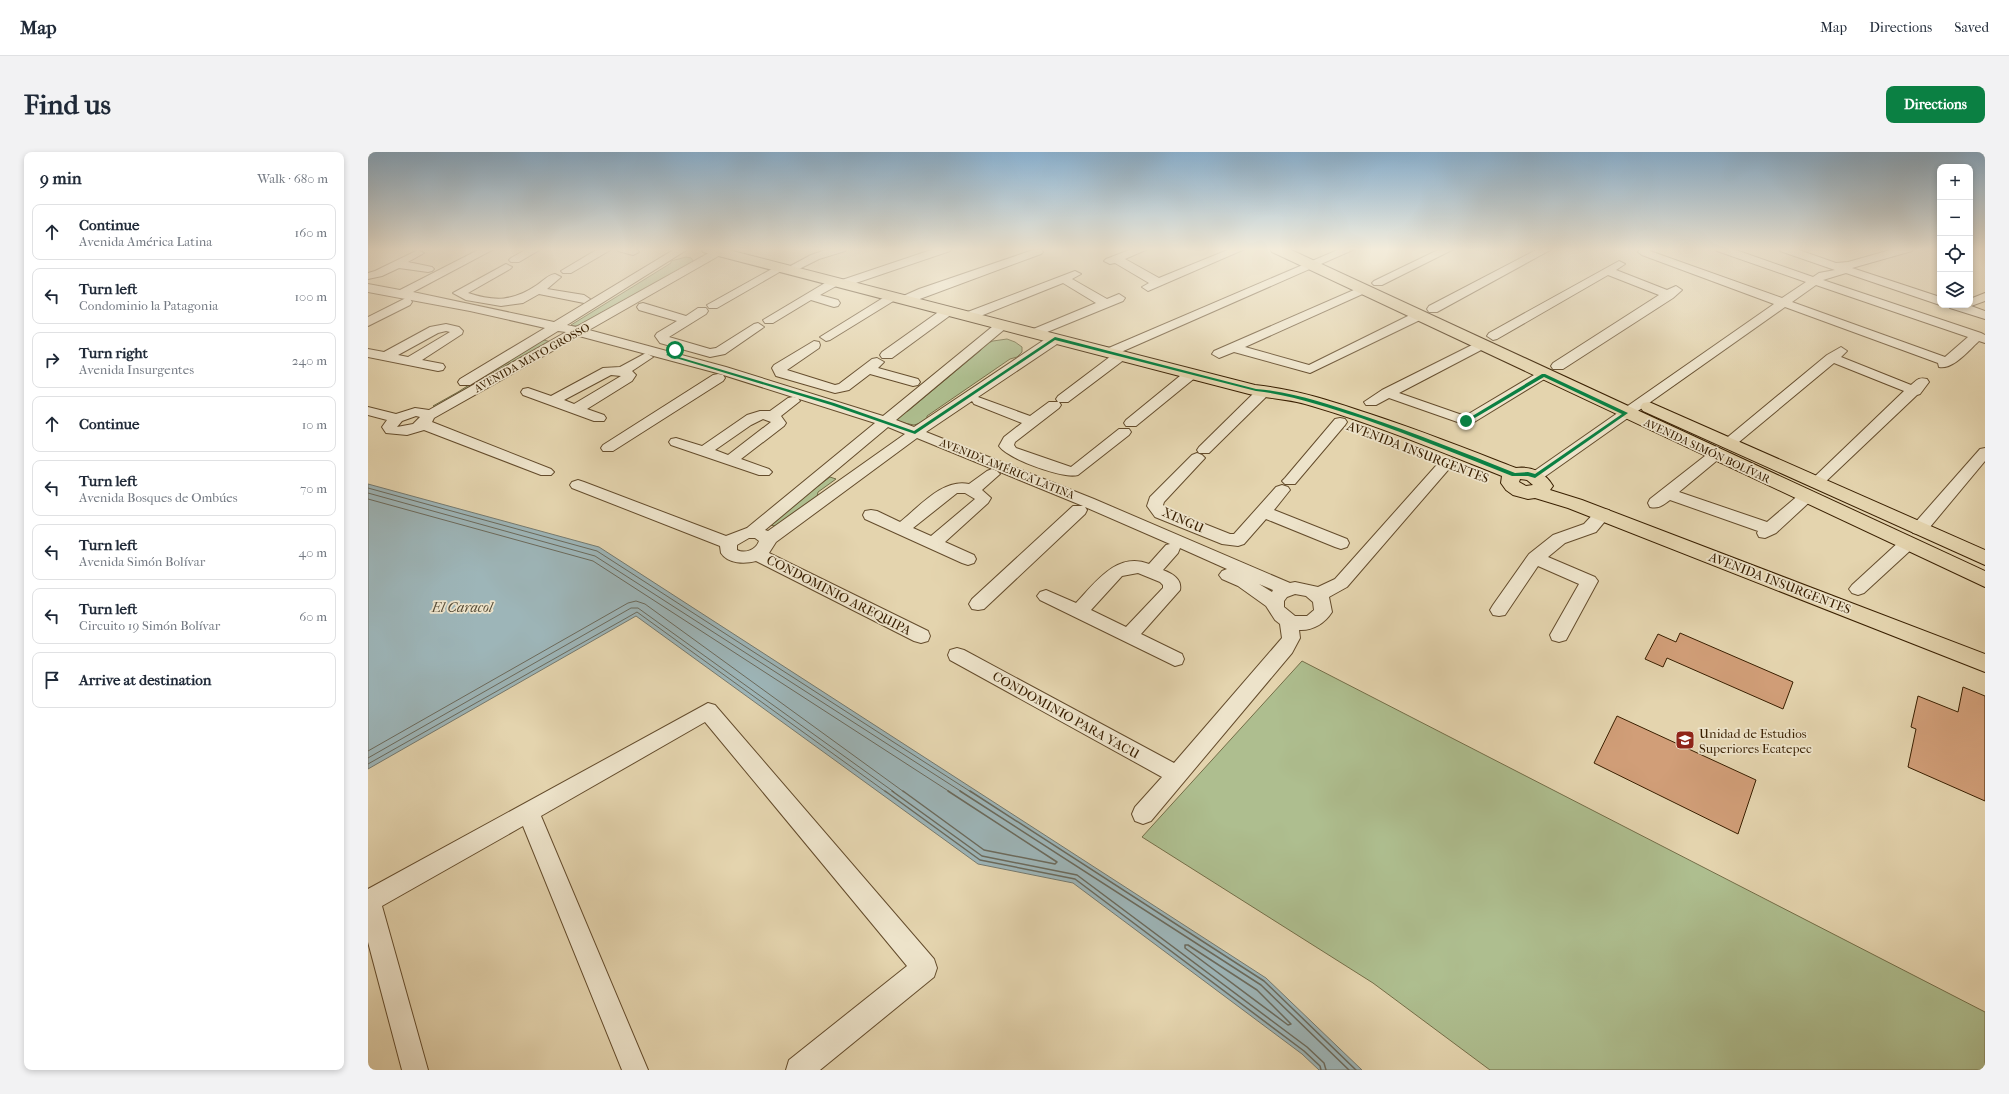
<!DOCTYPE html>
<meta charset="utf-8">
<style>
:root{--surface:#fff;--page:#f2f2f3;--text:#1f2937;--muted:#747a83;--line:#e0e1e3;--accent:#0b8043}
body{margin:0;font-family:"IM FELL French Canon",serif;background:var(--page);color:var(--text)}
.controls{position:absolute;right:12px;top:12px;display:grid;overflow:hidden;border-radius:8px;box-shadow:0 2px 6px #0003}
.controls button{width:36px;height:36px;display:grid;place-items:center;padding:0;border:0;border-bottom:1px solid var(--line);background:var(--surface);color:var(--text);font:20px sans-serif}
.stop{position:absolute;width:12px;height:12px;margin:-9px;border:3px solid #0b8043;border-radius:50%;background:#fff}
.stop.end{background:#0b8043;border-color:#fff;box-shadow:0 1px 4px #0008}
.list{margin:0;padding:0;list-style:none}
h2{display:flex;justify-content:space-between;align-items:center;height:52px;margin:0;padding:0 16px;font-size:17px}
h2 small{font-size:13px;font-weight:400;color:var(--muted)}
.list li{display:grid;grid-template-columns:26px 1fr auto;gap:12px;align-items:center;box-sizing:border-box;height:56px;margin:0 8px 8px;padding:0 8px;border:1px solid var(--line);border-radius:8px}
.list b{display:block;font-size:15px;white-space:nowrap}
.list p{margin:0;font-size:13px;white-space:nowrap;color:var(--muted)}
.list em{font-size:13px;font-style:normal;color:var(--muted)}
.icon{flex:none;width:22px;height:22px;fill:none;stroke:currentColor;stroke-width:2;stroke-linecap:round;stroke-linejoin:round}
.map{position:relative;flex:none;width:1617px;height:918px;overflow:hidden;border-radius:8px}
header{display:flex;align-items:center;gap:24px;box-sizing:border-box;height:56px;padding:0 20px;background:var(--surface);border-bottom:1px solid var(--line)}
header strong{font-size:19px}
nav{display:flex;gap:22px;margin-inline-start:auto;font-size:14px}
.intro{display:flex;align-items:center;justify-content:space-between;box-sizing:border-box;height:96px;padding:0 24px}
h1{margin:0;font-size:28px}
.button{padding:10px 18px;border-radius:8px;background:var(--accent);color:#fff;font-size:14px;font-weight:700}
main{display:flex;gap:24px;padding:0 24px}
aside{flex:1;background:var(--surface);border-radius:8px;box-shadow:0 2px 6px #0003}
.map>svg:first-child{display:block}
.green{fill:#aebe8f;stroke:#746e48}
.water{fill:#9db5b8;stroke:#75796e}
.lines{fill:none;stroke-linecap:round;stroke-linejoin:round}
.shore-far1{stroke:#6b6a5c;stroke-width:1}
.shore{stroke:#6b6a5c;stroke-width:1.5}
.building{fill:#d19e78;stroke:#391f00}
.minor-casing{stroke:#644c2c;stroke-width:2}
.major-casing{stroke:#391f00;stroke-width:2}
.minor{fill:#ede3ca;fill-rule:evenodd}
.major{fill:#e4d4ae;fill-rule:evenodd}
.route{fill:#0b8043}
.labels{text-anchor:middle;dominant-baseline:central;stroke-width:3.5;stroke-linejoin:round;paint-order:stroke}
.far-street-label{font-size:11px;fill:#391f00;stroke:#ede3ca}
.street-label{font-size:13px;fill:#391f00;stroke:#ede3ca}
.poi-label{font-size:13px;fill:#391f00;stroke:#ede3ca;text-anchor:start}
.water-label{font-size:14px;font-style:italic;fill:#574c37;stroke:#ede3ca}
</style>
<header>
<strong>Map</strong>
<nav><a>Map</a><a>Directions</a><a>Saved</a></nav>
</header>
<div class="intro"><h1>Find us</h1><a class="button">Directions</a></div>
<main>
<aside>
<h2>9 min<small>Walk · 680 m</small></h2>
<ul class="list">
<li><svg class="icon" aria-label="ahead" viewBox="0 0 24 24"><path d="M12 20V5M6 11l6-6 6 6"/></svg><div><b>Continue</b><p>Avenida América Latina</p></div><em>160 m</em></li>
<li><svg class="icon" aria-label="left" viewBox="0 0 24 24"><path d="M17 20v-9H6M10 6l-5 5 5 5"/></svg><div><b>Turn left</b><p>Condominio la Patagonia</p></div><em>100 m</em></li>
<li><svg class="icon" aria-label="right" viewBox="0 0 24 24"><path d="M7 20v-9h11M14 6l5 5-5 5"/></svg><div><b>Turn right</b><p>Avenida Insurgentes</p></div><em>240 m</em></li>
<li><svg class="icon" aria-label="ahead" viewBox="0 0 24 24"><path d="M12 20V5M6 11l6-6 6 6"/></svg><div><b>Continue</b></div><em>10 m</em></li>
<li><svg class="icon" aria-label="left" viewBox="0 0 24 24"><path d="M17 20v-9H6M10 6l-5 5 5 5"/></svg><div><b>Turn left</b><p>Avenida Bosques de Ombúes</p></div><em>70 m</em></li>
<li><svg class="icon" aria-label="left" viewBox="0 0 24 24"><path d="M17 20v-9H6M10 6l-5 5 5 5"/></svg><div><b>Turn left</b><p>Avenida Simón Bolívar</p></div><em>40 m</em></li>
<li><svg class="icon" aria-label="left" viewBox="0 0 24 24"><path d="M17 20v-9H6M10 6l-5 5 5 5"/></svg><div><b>Turn left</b><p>Circuito 19 Simón Bolívar</p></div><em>60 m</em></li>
<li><svg class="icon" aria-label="arrive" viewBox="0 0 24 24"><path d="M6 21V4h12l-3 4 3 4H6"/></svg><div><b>Arrive at destination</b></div></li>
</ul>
</aside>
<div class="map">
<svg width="1617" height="918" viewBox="0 0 1617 918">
<rect width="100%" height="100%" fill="#e4d4ae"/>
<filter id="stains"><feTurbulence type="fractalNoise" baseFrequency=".005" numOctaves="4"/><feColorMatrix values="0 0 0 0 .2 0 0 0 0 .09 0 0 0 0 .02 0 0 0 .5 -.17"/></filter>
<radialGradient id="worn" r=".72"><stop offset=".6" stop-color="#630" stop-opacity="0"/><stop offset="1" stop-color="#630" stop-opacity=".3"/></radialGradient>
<!-- green -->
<g class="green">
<polygon points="318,105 323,106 326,110 211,173 207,174 203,173 303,111 303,109"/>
<polygon points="639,187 647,190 654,195 654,200 649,205 642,207 559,264 559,269 546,273 531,270 529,266 533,260 540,259 613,198 612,194 625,189"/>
<polygon points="176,188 183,190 69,255 65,254 90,240 170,189"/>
<polygon points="462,325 468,327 450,340 449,345 408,374 401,373 436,341 445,338"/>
<polygon points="934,509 1617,860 1617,918 1122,918 1005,831 774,685"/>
</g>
<!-- water -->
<polygon class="water" points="0,332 231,395 898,826 994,918 951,918 934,902 705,731 610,712 268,464 0,617"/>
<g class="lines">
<!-- shore-far1 -->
<g class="shore-far1">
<polyline points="0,336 229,399 603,640"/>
<polyline points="0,341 227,404 594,640"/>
<polyline points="0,347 225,409 582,640"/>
<polyline points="0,599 260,451 268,449 277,452 536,640"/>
<polyline points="0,606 263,456 270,456 526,640"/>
<polyline points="0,612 269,460 518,640"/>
</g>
<!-- shore -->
<g class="shore">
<polyline points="517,639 612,708 707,727 936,899 952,914 953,918"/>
<polyline points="524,639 614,704 709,723 939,895 956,911 958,918"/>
<polyline points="535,639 616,698 687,712 689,710 580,639"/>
<polyline points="592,639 893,833 981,918"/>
<polyline points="602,639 896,829 988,918"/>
<polygon points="817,793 820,793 889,838 923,872 920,873 817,796"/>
</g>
</g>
<!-- building -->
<g class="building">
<polygon points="1312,481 1425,530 1415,557 1299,506 1295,515 1277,507 1290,482 1308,490"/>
<polygon points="1595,535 1617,544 1617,649 1540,615 1548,577 1543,575 1550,544 1590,560"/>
<polygon points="1249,564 1388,628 1370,682 1226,611"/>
</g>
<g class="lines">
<defs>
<g id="minor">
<path d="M112 97H126L45 140 186 170 307 97H320L199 173 208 175 346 98H354L356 100 354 102 221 178 358 215 515 264 630 170H638L640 173 638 176 528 268 546 275 682 184H692L693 187 692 190 610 245 662 264 681 250H690L688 247 690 244 743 204H736L734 201 736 198 972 97H987L753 200 759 204 757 207 700 250H691L693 253 691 256 647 290 646 293 648 296 703 315 751 277H761L763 280 761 283 710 323C695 327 640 307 631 294L636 285 654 271 606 252 604 249 558 280 726 347 922 431 927 430 950 435 967 427 1074 307H1084L1087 310 979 435 961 445 964 460C957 471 945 479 931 478L932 486 924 501 783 669 775 672 767 669 764 662 767 655 794 625 582 508 580 503 582 498 589 496 596 498 806 611 914 486 912 472 907 468 898 454 870 434 854 427 851 423 854 419 859 417 812 396 810 401 795 418C805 422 814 427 812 438L773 482 814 502 816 507 814 512 807 514 672 448 669 444 672 440 678 438 708 451C727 431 749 399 781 412L798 393 802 392 717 355 719 358 717 362 616 457 610 458 604 457 601 452 604 447 705 354H715L549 286 408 390 401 401 560 479 562 484 560 489 553 491 546 489 388 409C377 412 360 412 353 401L352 394 204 336 202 333 204 330 210 328 216 330 358 384 379 376 507 271 349 221 211 184 66 266 64 270 183 317 186 320 183 323H173L56 278 39 283 18 281 14 275 19 268 0 263V255L28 262 47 256 61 258 198 180 190 179 102 233H92L90 230 92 227 177 176 102 159 0 140V132L32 138ZM48 264 52 265 45 272 29 275 34 269ZM520 275 537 282 400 379 397 378ZM381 386H387L391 389C388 398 377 402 369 398V393ZM770 421 792 430 795 433V436L758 475 723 458 754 424ZM891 432 905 438 904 440ZM927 442 938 444 945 450 946 458 939 464H927L916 455V449L919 445Z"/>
<polygon points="159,97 173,97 151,110 143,110 141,108 143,106"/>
<polygon points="230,97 244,97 203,121 195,121 193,119"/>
<polygon points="249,97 268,97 271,100 265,103 250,99"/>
<polygon points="460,97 478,97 477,99 451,107 425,120 421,121 415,118 443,103"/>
<polygon points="566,97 583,97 582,99 479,134 475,135 470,133 452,143 470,148 472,151 470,154 466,155 443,148 405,171 397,171 395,168 462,128 466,127 471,129"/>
<polygon points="764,97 780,97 757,107 791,126 862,97 877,97 780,139 774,135 781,131 747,111 742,112 736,109 738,107"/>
<polygon points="1072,97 1086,97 1014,133 1006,133 1004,131 1006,129"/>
<polygon points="1170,97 1184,97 1069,160 1061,160 1059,157 1061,154"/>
<path d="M1272 97H1283L1282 99 1414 146 1438 130 1349 99 1348 97H1365L1445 125 1451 121 1467 118 1412 99 1411 97H1428L1468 111 1480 110 1526 97H1545L1544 99 1484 116 1572 145V153L1478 121 1455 128 1613 181 1617 183V191L1611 189C1601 198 1585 218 1571 215L1570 211 1417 155 1172 328H1162L1159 325 1162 322 1406 152 1274 103 1270 100ZM1448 133 1600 185 1577 205 1424 150Z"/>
<polygon points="50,98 56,101 40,110 64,115 66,117 64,119 60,120 31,116 14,124 0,127 0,121 7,119"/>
<polygon points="665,98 673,98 675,100 673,102 541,151 533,151 531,148 533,145 551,137"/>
<polygon points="1251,109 1257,112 1248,118 1299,138 1308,134 1314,138 1305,146 1195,217 1185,217 1183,214 1185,211 1291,143 1240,123 1129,187 1125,188 1119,184 1121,181"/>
<path d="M138 112 144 115 142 117 100 141C128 150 145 149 169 133 175 129 180 123 187 122L193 125 179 137 216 143 222 147 216 151 171 142 155 151 133 154 98 148 85 141Z"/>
<polygon points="411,113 415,114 417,116 415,118 349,156 341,156 339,153"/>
<polygon points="707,119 713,122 704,127 739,147 751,142 757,146 755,149 667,185 661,181 663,178 728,151 695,131 605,167 597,167 595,164 597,161"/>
<polygon points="995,134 999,136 1001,138 999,140 877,195 941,213 1046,161 1054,161 1056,164 1054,167 942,221 866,200 851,206 844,202 846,199"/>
<polygon points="523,141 529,145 527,148 462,188 458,189 452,185"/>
<polygon points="1617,141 1617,149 1603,154 1617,159 1617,167 1582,156 1580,153 1602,153 1602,147"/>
<polygon points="38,146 42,147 44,150 42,153 0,174 0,165"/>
<polygon points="275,151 318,164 330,156 338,156 340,159 338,162 301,185 342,197 348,196 386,172 390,171 396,175 357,202 342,205 292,191 287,184 289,181 309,169 271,158 269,155 271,152"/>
<polygon points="580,155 584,156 586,159 584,162 524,206 514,206 512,203 514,200 576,156"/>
<path d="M78 172 91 175 95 179 94 182 54 208 75 212 77 215 75 218 70 219 0 205V197L16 200 62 175ZM78 179 82 180 40 205 30 203 70 181Z"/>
<polygon points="446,189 451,190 452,193 451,196 419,218 467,233 471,232 504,207 509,206 516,210 510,216 550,227 552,230 550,233 545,234 502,222 481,238 467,241 408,224 404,216 406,213"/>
<polygon points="1112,189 1117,190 1118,193 1117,196 1031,241 1097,264 1171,220 1181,220 1183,223 1103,272 1098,273 1021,246 1008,253 998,253 996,250 1014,238"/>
<path d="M1473 195 1479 199 1473 205 1543 233C1549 228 1551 225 1559 227L1561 230 1552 242 1549 243 1453 334 1448 336 1443 334 1440 331 1536 239 1466 211 1365 295H1355L1353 292 1355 289 1459 203Z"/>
<path d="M278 201 285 205 264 219 268 223 264 229 219 257 236 263 238 266 236 269H226L155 243 153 240 155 237 160 236 183 244 235 216 252 215ZM243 223 253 224 206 252 196 248Z"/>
<polygon points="823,218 828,219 830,222 828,225 768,274 758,274 756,271 758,268 818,219"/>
<polygon points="350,222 355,223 357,226 355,229 245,299 235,299 233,296 235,293 345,223"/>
<polygon points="896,235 901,236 903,239 901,242 841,301 831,301 829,298 831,295 891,236"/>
<path d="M425 245 430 246 432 249 413 264 418 271 416 274 373 307 401 317 404 320 401 323H391L303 293 301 290 303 287 308 286 334 294 379 263 392 259H402L420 246ZM395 267 403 270 360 303 347 298 383 273Z"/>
<polygon points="972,266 977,267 979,270 977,273 927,332 917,332 914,329 917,326 967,267"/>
<polygon points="1617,296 1617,309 1557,381 1551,382 1545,381 1543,377 1545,373 1612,297"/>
<path d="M1347 299 1352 300 1354 303 1352 306 1311 340 1399 370 1433 341 1439 340 1445 341 1447 345 1408 381 1397 386 1391 385 1389 381 1390 379 1302 348C1295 353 1291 357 1282 355L1280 351 1282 347 1342 300Z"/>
<polygon points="829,301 834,303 837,306 796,350 795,353 799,357 862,382 866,382 908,335 914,333 920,335 922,338 906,358 979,387 981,391 979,395 973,397 967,395 898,367 876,392 870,394 854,392 787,365 779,354 782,345 824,303"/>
<path d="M624 317 629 319 632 322 614 338 623 346 620 351 577 390 606 403 608 407 606 411 600 413 594 411 497 367 495 363 497 359 503 358 509 359 532 370C551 355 575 326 601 332L619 319ZM589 341H597L607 347 563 384 545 376Z"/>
<polygon points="1235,357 1241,358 1243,362 1228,380 1197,391 1180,405 1227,425 1230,429 1198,488 1191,490 1184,488 1182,483 1211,432 1170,414 1137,463 1131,464 1125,463 1122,458 1125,453 1161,402 1185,383 1216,372 1229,358"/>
<polygon points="1539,386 1545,388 1547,392 1545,396 1496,441 1490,443 1484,441 1481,437 1484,433 1533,388"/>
<polygon points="340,551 347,553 566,807 569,816 566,825 452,918 418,918 421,908 539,814 337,570 173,664 280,918 254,918 155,674 14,754 60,918 34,918 0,790 0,737"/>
</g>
<g id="major">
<path d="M333 97H357L887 233C927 237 964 249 1002 262 1051 278 1099 297 1148 316 1163 314 1177 320 1185 334L1182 338 1214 348 1617 502V520L1200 356 1167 346 1160 347 1145 343 1138 338 1133 331 1134 324C1071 299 1009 273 944 254 923 247 902 247 881 242L335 100ZM1152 327 1159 328 1165 333 1158 334 1151 330Z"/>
<polygon points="902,97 921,97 1617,419 1617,435 904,100"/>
<polygon points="1281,250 1617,398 1617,413 1275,259 1272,255 1275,251"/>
</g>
</defs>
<!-- minor casing -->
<use href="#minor" class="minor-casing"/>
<!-- major casing -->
<use href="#major" class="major-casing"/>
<!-- minor -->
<use href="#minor" class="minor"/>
<!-- major -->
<use href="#major" class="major"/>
</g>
<!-- sky -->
<linearGradient id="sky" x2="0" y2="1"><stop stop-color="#8ab4d5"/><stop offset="0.43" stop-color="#f3ecdb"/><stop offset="1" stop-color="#f3ecdb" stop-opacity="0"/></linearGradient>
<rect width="1617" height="226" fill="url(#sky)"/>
<!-- route -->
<path class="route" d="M687 185 888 237C925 240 960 252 996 264 1047 281 1097 301 1147 321L1160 320 1167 322 1254 262 1176 225 1100 270 1096 269 1174 222H1177L1260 261 1167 326 1160 324H1144C1094 304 1044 284 993 266 958 255 925 243 888 239L687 188 547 282 463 253 298 203 306 198H309L304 203 466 251 546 279Z"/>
<!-- icons -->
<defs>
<symbol id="school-square" viewBox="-11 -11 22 22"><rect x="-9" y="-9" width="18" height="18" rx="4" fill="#8f2418" stroke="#ede3ca"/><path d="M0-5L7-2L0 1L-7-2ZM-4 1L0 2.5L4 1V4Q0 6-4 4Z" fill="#fff"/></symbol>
</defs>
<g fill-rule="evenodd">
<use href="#school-square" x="1306" y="577" width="22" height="22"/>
</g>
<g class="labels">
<!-- far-street labels -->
<g class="far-street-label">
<text transform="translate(164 206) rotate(-29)">AVENIDA MATO GROSSO</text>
<text transform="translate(1339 299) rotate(25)">AVENIDA SIMÓN BOLÍVAR</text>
<text transform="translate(639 317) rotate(22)">AVENIDA AMÉRICA LATINA</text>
</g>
<!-- street labels -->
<g class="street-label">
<text transform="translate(1050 300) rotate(21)">AVENIDA INSURGENTES</text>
<text transform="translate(815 368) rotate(24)">XINGU</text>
<text transform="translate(1412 431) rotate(21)">AVENIDA INSURGENTES</text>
<text transform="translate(471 443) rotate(27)">CONDOMINIO AREQUIPA</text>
<text transform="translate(698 563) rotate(29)">CONDOMINIO PARA YACU</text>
</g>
<!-- poi labels -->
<g class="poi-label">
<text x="1331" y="581">Unidad de Estudios<tspan x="1331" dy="15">Superiores Ecatepec</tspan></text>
</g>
<!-- water labels -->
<g class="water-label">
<text x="94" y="455">El Caracol</text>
</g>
</g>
<rect width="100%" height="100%" filter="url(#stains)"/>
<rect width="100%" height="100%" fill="url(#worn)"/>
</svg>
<div class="controls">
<button>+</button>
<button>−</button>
<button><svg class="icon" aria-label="locate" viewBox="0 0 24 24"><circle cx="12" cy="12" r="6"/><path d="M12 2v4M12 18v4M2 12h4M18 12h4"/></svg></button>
<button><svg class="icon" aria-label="layers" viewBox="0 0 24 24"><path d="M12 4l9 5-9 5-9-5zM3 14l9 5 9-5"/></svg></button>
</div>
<div class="stop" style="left:307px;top:198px"></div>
<div class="stop end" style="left:1098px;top:269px"></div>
</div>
</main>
